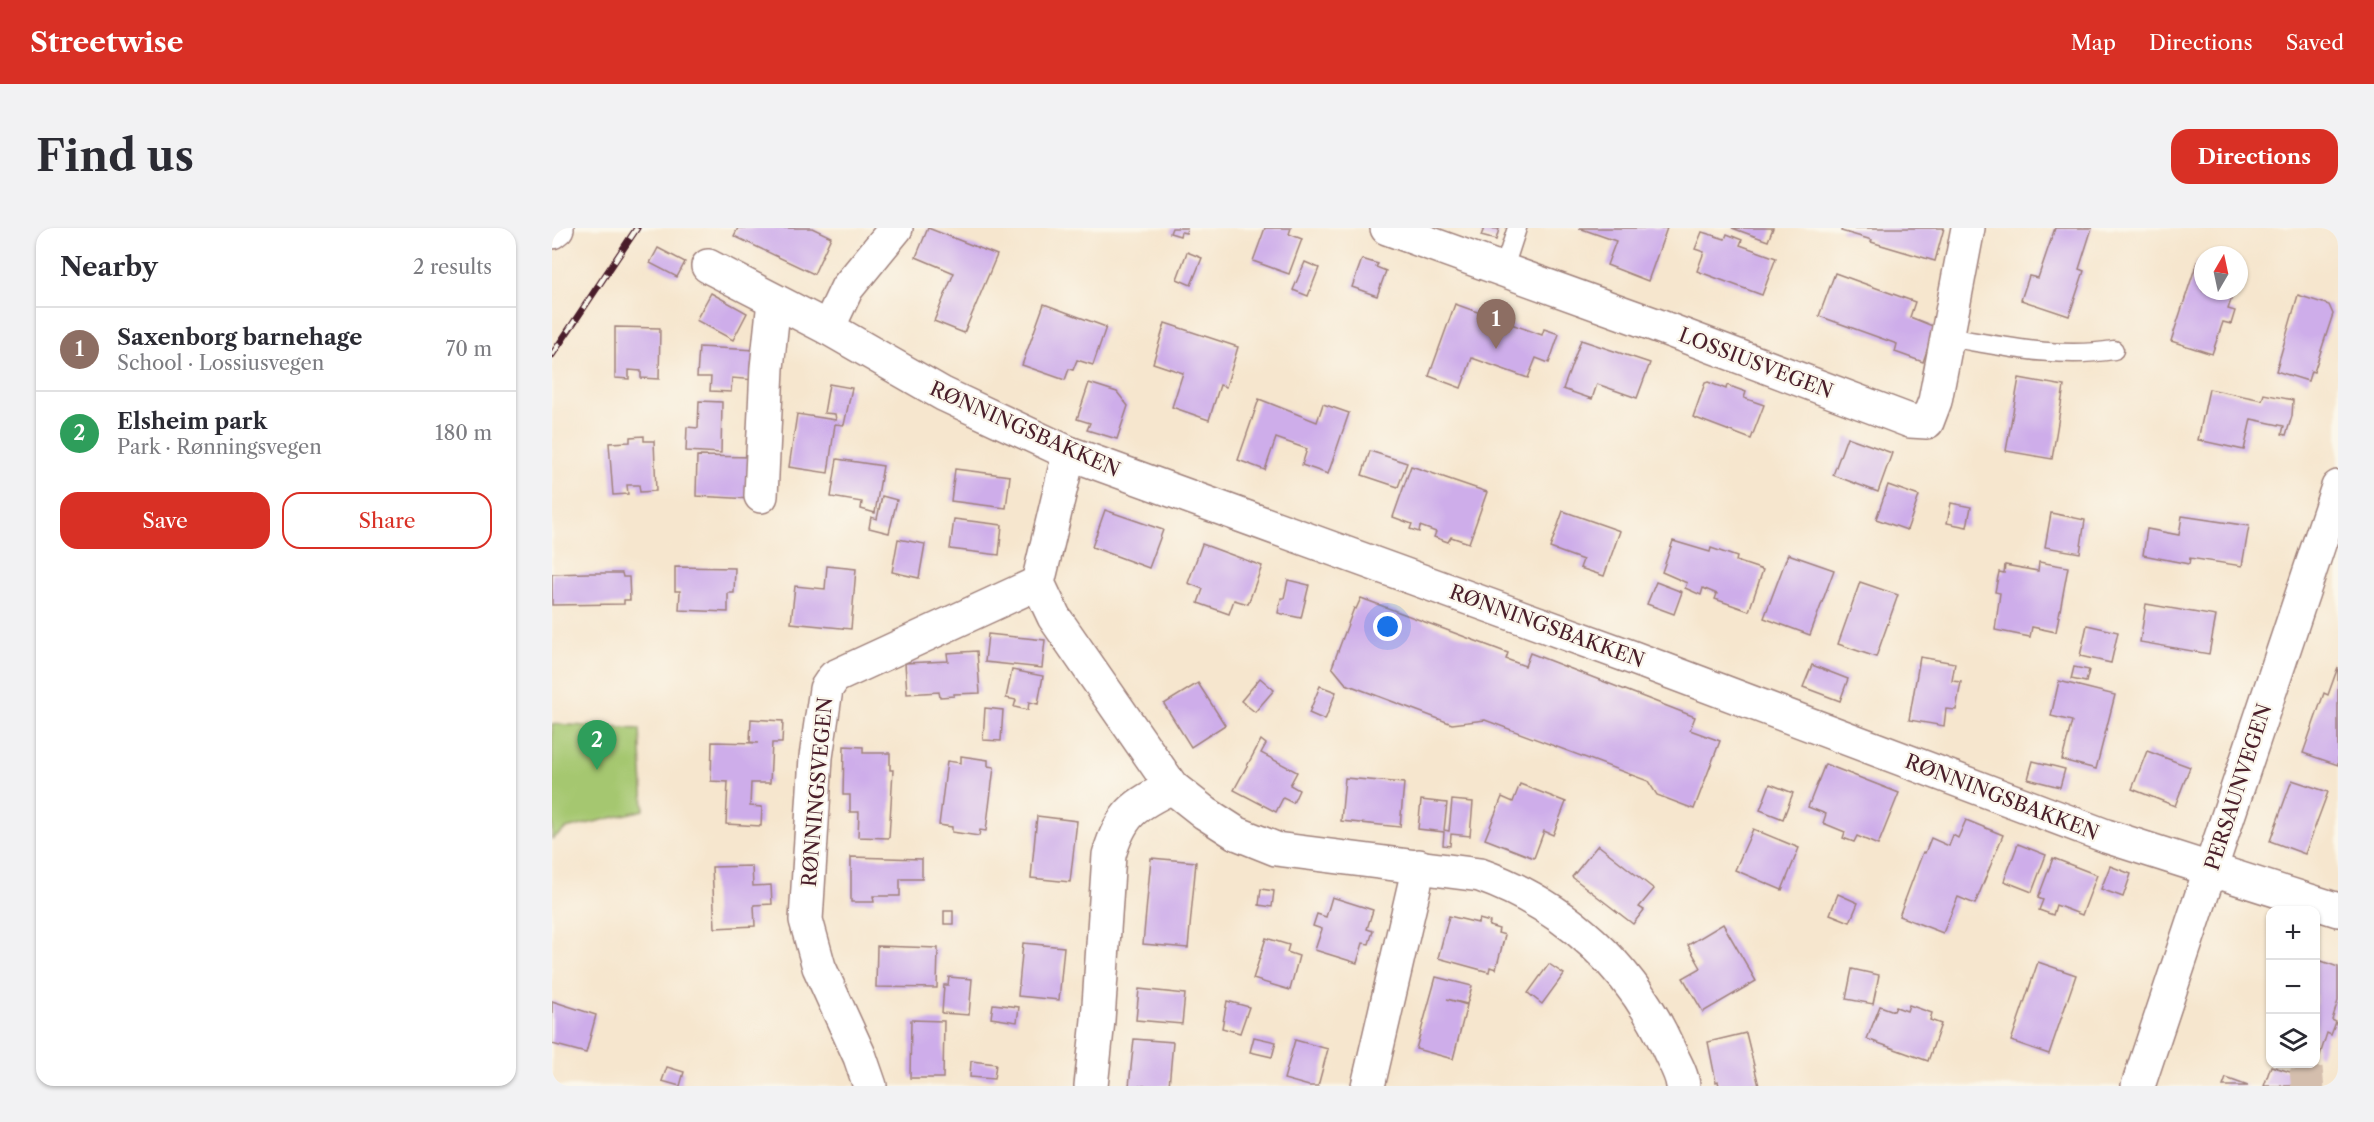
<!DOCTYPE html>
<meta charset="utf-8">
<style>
:root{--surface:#fff;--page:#f2f2f3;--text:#2b2b33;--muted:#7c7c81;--line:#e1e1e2;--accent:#d93025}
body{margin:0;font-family:"Libre Caslon Text",serif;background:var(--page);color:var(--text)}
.controls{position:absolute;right:18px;bottom:18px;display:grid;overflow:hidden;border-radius:12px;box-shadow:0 2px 4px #0004}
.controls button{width:54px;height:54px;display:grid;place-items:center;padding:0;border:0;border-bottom:2px solid var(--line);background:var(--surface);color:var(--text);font:30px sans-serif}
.compass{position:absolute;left:1642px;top:18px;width:54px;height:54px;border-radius:50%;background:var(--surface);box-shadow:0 2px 4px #0004;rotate:9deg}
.you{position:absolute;left:836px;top:399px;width:21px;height:21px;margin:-15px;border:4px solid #fff;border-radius:50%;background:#1a73e8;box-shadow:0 0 0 9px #1a73e833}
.badge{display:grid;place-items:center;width:39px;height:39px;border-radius:50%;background:var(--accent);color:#fff;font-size:20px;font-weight:700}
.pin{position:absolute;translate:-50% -50px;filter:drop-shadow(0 2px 3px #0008)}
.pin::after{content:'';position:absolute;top:32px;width:21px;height:18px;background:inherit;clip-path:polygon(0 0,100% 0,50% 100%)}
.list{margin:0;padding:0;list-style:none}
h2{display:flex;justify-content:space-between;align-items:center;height:78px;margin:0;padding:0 24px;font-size:26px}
h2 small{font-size:20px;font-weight:400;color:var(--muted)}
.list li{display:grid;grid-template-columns:39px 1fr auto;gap:18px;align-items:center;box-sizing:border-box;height:84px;padding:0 24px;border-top:2px solid var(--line)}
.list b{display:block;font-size:22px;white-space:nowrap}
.list p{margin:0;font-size:20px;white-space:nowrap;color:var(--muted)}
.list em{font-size:20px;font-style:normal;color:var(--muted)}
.actions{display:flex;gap:12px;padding:18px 24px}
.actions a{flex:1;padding:14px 0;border:2px solid var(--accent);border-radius:18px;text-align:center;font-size:21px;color:var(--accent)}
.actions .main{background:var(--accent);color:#fff}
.icon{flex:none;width:33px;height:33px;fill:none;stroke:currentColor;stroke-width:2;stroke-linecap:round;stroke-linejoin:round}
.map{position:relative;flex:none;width:1786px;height:858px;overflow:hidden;border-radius:18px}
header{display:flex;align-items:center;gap:36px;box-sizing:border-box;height:84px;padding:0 30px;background:var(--accent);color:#fff}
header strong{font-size:28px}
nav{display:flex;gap:33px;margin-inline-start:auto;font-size:21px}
.intro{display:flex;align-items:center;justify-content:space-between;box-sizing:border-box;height:144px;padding:0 36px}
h1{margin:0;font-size:42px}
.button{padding:15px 27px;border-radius:18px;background:var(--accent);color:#fff;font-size:21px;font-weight:700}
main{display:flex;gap:36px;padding:0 36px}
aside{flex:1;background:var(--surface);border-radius:18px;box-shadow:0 2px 4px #0004}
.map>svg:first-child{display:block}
.green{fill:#a5c770;stroke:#78734e;stroke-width:1.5}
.building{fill:#ceadea}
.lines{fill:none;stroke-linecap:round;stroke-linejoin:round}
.highway-tunnel{stroke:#d4bead;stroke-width:33;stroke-dasharray:33 16;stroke-linecap:butt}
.lane-casing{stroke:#a0827c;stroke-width:21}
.street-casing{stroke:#a0827c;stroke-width:36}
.secondary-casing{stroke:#a0827c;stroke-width:36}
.lane{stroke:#fff;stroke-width:18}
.street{stroke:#fff;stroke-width:33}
.secondary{stroke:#fff;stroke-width:33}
.rail-casing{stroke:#4a1f2b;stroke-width:7}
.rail{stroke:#fbf7ec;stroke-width:4.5;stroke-dasharray:14;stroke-linecap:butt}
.labels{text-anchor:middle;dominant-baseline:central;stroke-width:4.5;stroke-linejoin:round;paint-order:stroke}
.street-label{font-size:20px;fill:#4a1f2b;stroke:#fbf7ec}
</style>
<header>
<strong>Streetwise</strong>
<nav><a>Map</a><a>Directions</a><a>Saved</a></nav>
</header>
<div class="intro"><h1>Find us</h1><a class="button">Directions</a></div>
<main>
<aside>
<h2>Nearby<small>2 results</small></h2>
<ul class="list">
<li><span class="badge" style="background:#8d6e63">1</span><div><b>Saxenborg barnehage</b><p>School · Lossiusvegen</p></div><em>70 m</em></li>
<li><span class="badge" style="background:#2e9e5b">2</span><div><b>Elsheim park</b><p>Park · Rønningsvegen</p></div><em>180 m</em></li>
</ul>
<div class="actions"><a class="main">Save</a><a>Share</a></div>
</aside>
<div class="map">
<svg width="1786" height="858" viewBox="0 0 1786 858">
<rect width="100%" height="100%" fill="#fbf7ec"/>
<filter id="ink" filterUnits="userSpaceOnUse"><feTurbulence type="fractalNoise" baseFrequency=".0167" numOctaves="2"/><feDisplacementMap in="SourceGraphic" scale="12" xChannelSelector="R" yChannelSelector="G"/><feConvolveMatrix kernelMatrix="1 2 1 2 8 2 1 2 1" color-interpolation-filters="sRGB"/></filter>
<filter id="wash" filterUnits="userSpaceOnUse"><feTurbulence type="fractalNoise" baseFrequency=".008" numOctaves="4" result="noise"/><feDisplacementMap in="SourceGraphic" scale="24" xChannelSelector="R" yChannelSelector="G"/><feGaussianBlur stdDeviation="1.35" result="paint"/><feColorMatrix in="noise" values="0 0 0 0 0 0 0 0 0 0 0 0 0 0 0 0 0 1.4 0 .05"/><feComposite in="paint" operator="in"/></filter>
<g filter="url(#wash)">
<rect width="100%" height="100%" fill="#f6e6ce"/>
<!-- green -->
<polygon class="green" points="0,496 88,501 92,582 14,601 0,611"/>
<g id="blocks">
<!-- building -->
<g class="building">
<polygon points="186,0 260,0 279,9 262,46 182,8"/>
<polygon points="376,0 445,27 412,105 382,93 402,45 364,29"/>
<polygon points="620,0 635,0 634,5 629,4 628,8 618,5"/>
<polygon points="713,0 739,0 737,6 750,11 737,46 701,33"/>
<polygon points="932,0 947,1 944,12 929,8"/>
<polygon points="1027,0 1115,0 1096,53 1055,37 1064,13"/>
<polygon points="1180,0 1221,0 1216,13"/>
<polygon points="1290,0 1392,0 1383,33 1319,14 1320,12 1289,3"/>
<polygon points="1503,0 1540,0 1527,41 1532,43 1517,88 1469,72 1477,48 1486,50"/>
<polygon points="1150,4 1173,11 1175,6 1190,12 1188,17 1224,30 1210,67 1145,43 1152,24 1143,21"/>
<polygon points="106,20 133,34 125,49 98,35"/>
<polygon points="635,24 650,30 639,57 625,51"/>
<polygon points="810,31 826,36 824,39 834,43 825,68 800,59"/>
<polygon points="753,34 767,40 756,68 741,62"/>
<polygon points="1645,34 1651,36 1651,63 1682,63 1676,81 1683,83 1679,96 1671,94 1660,126 1619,113"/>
<polygon points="1283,45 1363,74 1358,89 1383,99 1371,134 1343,124 1345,116 1267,88"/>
<polygon points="159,65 195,85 181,112 144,92"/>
<polygon points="1746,67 1777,77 1781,86 1762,144 1759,143 1756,153 1724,143"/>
<polygon points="492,76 554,99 541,137 525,132 521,142 517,141 513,152 470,137"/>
<polygon points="903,76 990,107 992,101 1007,106 997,135 984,130 976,150 920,130 909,160 877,148"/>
<polygon points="613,95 686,119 674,159 668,157 657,192 620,179 631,145 601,135"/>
<polygon points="63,99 108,100 107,151 89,150 89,143 77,142 77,151 63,150"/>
<polygon points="1029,112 1098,135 1085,170 1045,156 1040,171 1011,161"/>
<polygon points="147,119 204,122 203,152 180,150 179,164 158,163 159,149 145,149"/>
<polygon points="1467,150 1512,158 1500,231 1454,223"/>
<polygon points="1156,154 1174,161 1175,157 1194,164 1192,170 1212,177 1199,211 1141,189 1153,155"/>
<polygon points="537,155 565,164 576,178 565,211 535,202 538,195 525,191"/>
<polygon points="277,156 300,160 292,197 283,196 276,245 237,239 245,186 284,192 283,186 272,185"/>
<polygon points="1657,161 1710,172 1712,166 1741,172 1740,188 1734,207 1730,206 1732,198 1699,191 1692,222 1646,212"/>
<polygon points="707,171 765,194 771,176 797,185 776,246 750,237 755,221 724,210 713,242 686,232"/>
<polygon points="147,173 170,174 169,225 134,223 135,199 146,200"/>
<polygon points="92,208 92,213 102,213 104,263 88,264 87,257 75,257 76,266 61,267 57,215 78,214 78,209"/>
<polygon points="1295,209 1340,225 1326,264 1281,247"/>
<polygon points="818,223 855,235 846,259 810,247"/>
<polygon points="145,228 201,229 200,271 144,268"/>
<polygon points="285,231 331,238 323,285 309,281 310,274 279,269"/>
<polygon points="859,238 935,264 917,315 899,309 896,314 882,309 884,304 868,298 867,304 858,301 860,296 841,289"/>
<polygon points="403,241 458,248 454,280 399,273"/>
<polygon points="1336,257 1367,268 1355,302 1324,291"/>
<polygon points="330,268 345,272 337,305 317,300 319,289 325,291"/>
<polygon points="1399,275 1419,279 1415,299 1395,295"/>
<polygon points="553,282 611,302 597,340 540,319"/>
<polygon points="1011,283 1068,303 1052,348 1028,340 1031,332 998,320"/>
<polygon points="1499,285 1533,292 1528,325 1493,319"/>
<polygon points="1630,288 1697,298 1690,338 1638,330 1637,336 1591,327 1595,301 1627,307"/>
<polygon points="402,291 450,297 447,327 398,321"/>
<polygon points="346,311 373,316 367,350 340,344"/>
<polygon points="1121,313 1158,324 1159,320 1185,329 1184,333 1211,342 1197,383 1163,371 1165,366 1151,360 1149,367 1133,360 1135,355 1110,344"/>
<polygon points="650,316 710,338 696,376 682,372 677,386 646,375 651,361 636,355"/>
<polygon points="1236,326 1282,342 1258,407 1212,390"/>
<polygon points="1487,334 1516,339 1504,404 1480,399 1478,409 1443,402 1448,365 1443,364 1447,344 1452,345 1453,337 1486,343"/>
<polygon points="275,338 304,341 299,401 239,395 243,358 273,361"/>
<polygon points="123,339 183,340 182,365 176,365 176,384 127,382 128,363 123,363"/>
<polygon points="35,345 70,345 71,349 77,349 78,372 72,372 72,376 0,377 0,346"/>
<polygon points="736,352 757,357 749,390 726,385 729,370 732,370"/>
<polygon points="1104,354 1130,364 1122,386 1095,376"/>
<polygon points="1308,354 1346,367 1324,429 1286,416"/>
<polygon points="809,370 956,425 954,431 973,438 978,425 1143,489 1138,502 1168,513 1142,581 1105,567 1096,553 933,492 900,496 794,456 780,439 802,380 804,381"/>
<polygon points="1594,376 1664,388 1657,426 1588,414"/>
<polygon points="1535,397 1566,404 1559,435 1528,428"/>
<polygon points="436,406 493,412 490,440 433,434"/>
<polygon points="425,423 428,465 402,466 402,468 388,469 387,464 355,466 353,435 396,433 395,425"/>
<polygon points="1368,429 1403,435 1400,453 1409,454 1404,482 1394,481 1392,498 1357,492"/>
<polygon points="1260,437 1296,451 1288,473 1251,459"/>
<polygon points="1522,439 1537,442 1534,454 1519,451"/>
<polygon points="1786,439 1786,537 1751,525 1772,465 1776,467"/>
<polygon points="460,442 491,448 486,476 477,474 476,482 462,479 464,472 454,470"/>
<polygon points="708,450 722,462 703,484 689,473"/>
<polygon points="1507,453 1563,467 1544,541 1510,532 1520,493 1499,488"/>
<polygon points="646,455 673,497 639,519 612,476"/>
<polygon points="768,458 784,464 773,492 757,485"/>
<polygon points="433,480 451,482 449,513 431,512"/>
<polygon points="199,491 231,493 230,515 220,515 218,555 199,555 198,578 210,579 209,598 174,596 176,554 159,553 160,514 206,515 198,514"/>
<polygon points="709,512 714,516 709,525 745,544 738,557 747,562 741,575 731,570 724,584 682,562"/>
<polygon points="292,518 311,519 311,525 338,525 338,542 341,542 337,610 306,609 307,584 298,584 298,567 291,567"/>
<polygon points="1595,523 1638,539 1623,578 1580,561"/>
<polygon points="409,528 436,532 436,538 442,539 434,603 428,602 427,608 400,604 400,599 387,597 395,533 409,535"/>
<polygon points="1481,533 1513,541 1508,559 1476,551"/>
<polygon points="1273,536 1347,565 1326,617 1305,608 1302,614 1291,610 1293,604 1271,595 1274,586 1256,579"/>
<polygon points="793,550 852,555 848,599 789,593"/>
<polygon points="1740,552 1776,564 1753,626 1718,613"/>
<polygon points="968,556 1014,574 1001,607 992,603 982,630 933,611 950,569 961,574"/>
<polygon points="1218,556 1241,565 1231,591 1208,582"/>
<polygon points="869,572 895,575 892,602 897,603 900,572 921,574 918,608 899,606 898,618 891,617 892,604 866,601"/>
<polygon points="485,588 525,593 518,654 479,650"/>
<polygon points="1414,592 1451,607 1423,676 1406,669 1391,705 1347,688 1371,624 1373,625 1379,610 1397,618 1401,607 1406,610"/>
<polygon points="1201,601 1247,620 1230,662 1183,642"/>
<polygon points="1466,616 1494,627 1480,664 1452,653"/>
<polygon points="1046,617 1102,661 1087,679 1092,682 1081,696 1020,649"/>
<polygon points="299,629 370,631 370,651 348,651 348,668 321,668 322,674 299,674"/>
<polygon points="599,630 644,634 636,720 591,716"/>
<polygon points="1501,630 1545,647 1530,687 1504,677 1501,687 1487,682 1491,672 1486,670"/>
<polygon points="200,638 201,658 219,657 220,676 202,677 203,698 163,700 160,639"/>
<polygon points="1558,638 1579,646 1571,669 1549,661"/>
<polygon points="709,661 722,663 720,679 707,677"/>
<polygon points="1286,666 1306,675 1298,694 1278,686"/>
<polygon points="780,669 821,682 815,701 821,703 817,716 811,715 805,735 763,722 770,701 761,698 765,686 774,689"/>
<rect x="392" y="683" width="9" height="13"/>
<polygon points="897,688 926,695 927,691 938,694 937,698 947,701 946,705 953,707 944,741 938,739 937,744 886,730"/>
<polygon points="1171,696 1204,753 1151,784 1131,750 1149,740 1136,717"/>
<polygon points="714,710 737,717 735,724 747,728 738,762 701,751"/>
<polygon points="471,715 512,719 507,772 466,768"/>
<polygon points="325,718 386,720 385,760 324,759"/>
<polygon points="1764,731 1786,739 1786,773 1780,792 1784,794 1779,807 1775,805 1768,827 1764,825"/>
<polygon points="1486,734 1524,747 1497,826 1459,813"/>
<polygon points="997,736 1012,746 990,776 976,765"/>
<polygon points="1300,741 1327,747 1321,776 1294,771"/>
<polygon points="397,749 420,751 417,787 390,785 392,757 396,757"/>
<polygon points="884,749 920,758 915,776 895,771 915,777 901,831 864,821"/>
<polygon points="587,761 633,766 630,796 584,792"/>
<polygon points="0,773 44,787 34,825 0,816"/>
<polygon points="675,773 697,779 688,805 670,800"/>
<polygon points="441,776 467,779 465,794 439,790"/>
<polygon points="1357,777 1380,785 1378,792 1389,796 1376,833 1315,811 1328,778 1342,783 1344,779 1355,783"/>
<polygon points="359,792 392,793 391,850 358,850"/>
<polygon points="1194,805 1207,858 1167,858 1166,853 1164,854 1156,814"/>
<polygon points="702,809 724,814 720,829 698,824"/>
<polygon points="582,811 621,814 617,858 577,858"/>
<polygon points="743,812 776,821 766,858 757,858 732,851"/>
<polygon points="419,833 444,836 442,851 418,849"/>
<polygon points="1719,838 1757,850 1754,858 1712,858"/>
<polygon points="115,839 132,844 128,858 110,853"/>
<polygon points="1674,850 1696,858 1671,858"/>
</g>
</g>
</g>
<g filter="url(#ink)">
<use href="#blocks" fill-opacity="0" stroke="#a0827c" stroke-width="1.5"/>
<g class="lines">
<!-- highway-tunnel -->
<polyline class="highway-tunnel" points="1739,858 1786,854"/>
<defs>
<g id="lane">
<polyline points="951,43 965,0"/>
<path d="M1395 109C1451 118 1505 131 1562 122"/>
</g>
<g id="street">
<polyline points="835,0 1101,96 1358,193 1375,194 1383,173 1416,0"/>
<polyline points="0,4 5,0"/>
<polyline points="156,38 276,100 391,166 517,225 1079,429 1554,608 1786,682"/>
<polyline points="276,100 295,60 344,0"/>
<path d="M517 225 486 355 502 389 620 559 653 585 684 605 724 621 928 647C1012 677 1080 739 1116 820 1121 832 1130 845 1131 858"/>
<polyline points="209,268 215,140 222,73"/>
<polyline points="318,858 308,829 267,739 254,692 264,529 274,461 282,449 486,355"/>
<path d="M539 858 546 792 557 627C569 586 582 577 620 559"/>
<polyline points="816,858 867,638"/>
</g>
<polyline id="secondary" points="1586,858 1786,259"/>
</defs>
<!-- lane casing -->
<use href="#lane" class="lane-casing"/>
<!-- street casing -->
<use href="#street" class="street-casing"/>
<!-- secondary casing -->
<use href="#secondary" class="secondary-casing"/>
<!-- lane -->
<use href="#lane" class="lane"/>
<!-- street -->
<use href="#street" class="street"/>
<!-- secondary -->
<use href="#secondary" class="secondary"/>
<defs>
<polyline id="rail" points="0,127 85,0"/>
</defs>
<!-- rail casing -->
<use href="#rail" class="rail-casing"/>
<!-- rail -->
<use href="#rail" class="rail"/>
</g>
</g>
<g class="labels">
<!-- street labels -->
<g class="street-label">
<text transform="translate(1204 135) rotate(21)">LOSSIUSVEGEN</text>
<text transform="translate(473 201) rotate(24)">RØNNINGSBAKKEN</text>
<text transform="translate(995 398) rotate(20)">RØNNINGSBAKKEN</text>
<text transform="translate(1686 559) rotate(-72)">PERSAUNVEGEN</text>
<text transform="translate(265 564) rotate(-85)">RØNNINGSVEGEN</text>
<text transform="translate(1450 569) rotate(21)">RØNNINGSBAKKEN</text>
</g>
</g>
</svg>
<div class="controls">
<button>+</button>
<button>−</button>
<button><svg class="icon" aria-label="layers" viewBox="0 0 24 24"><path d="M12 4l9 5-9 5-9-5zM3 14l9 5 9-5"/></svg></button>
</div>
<svg class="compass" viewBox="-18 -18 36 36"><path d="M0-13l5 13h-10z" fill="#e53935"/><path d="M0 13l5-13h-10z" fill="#7c7c81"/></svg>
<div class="you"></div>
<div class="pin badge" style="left:944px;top:121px;background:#8d6e63">1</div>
<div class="pin badge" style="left:45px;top:542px;background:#2e9e5b">2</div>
</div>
</main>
